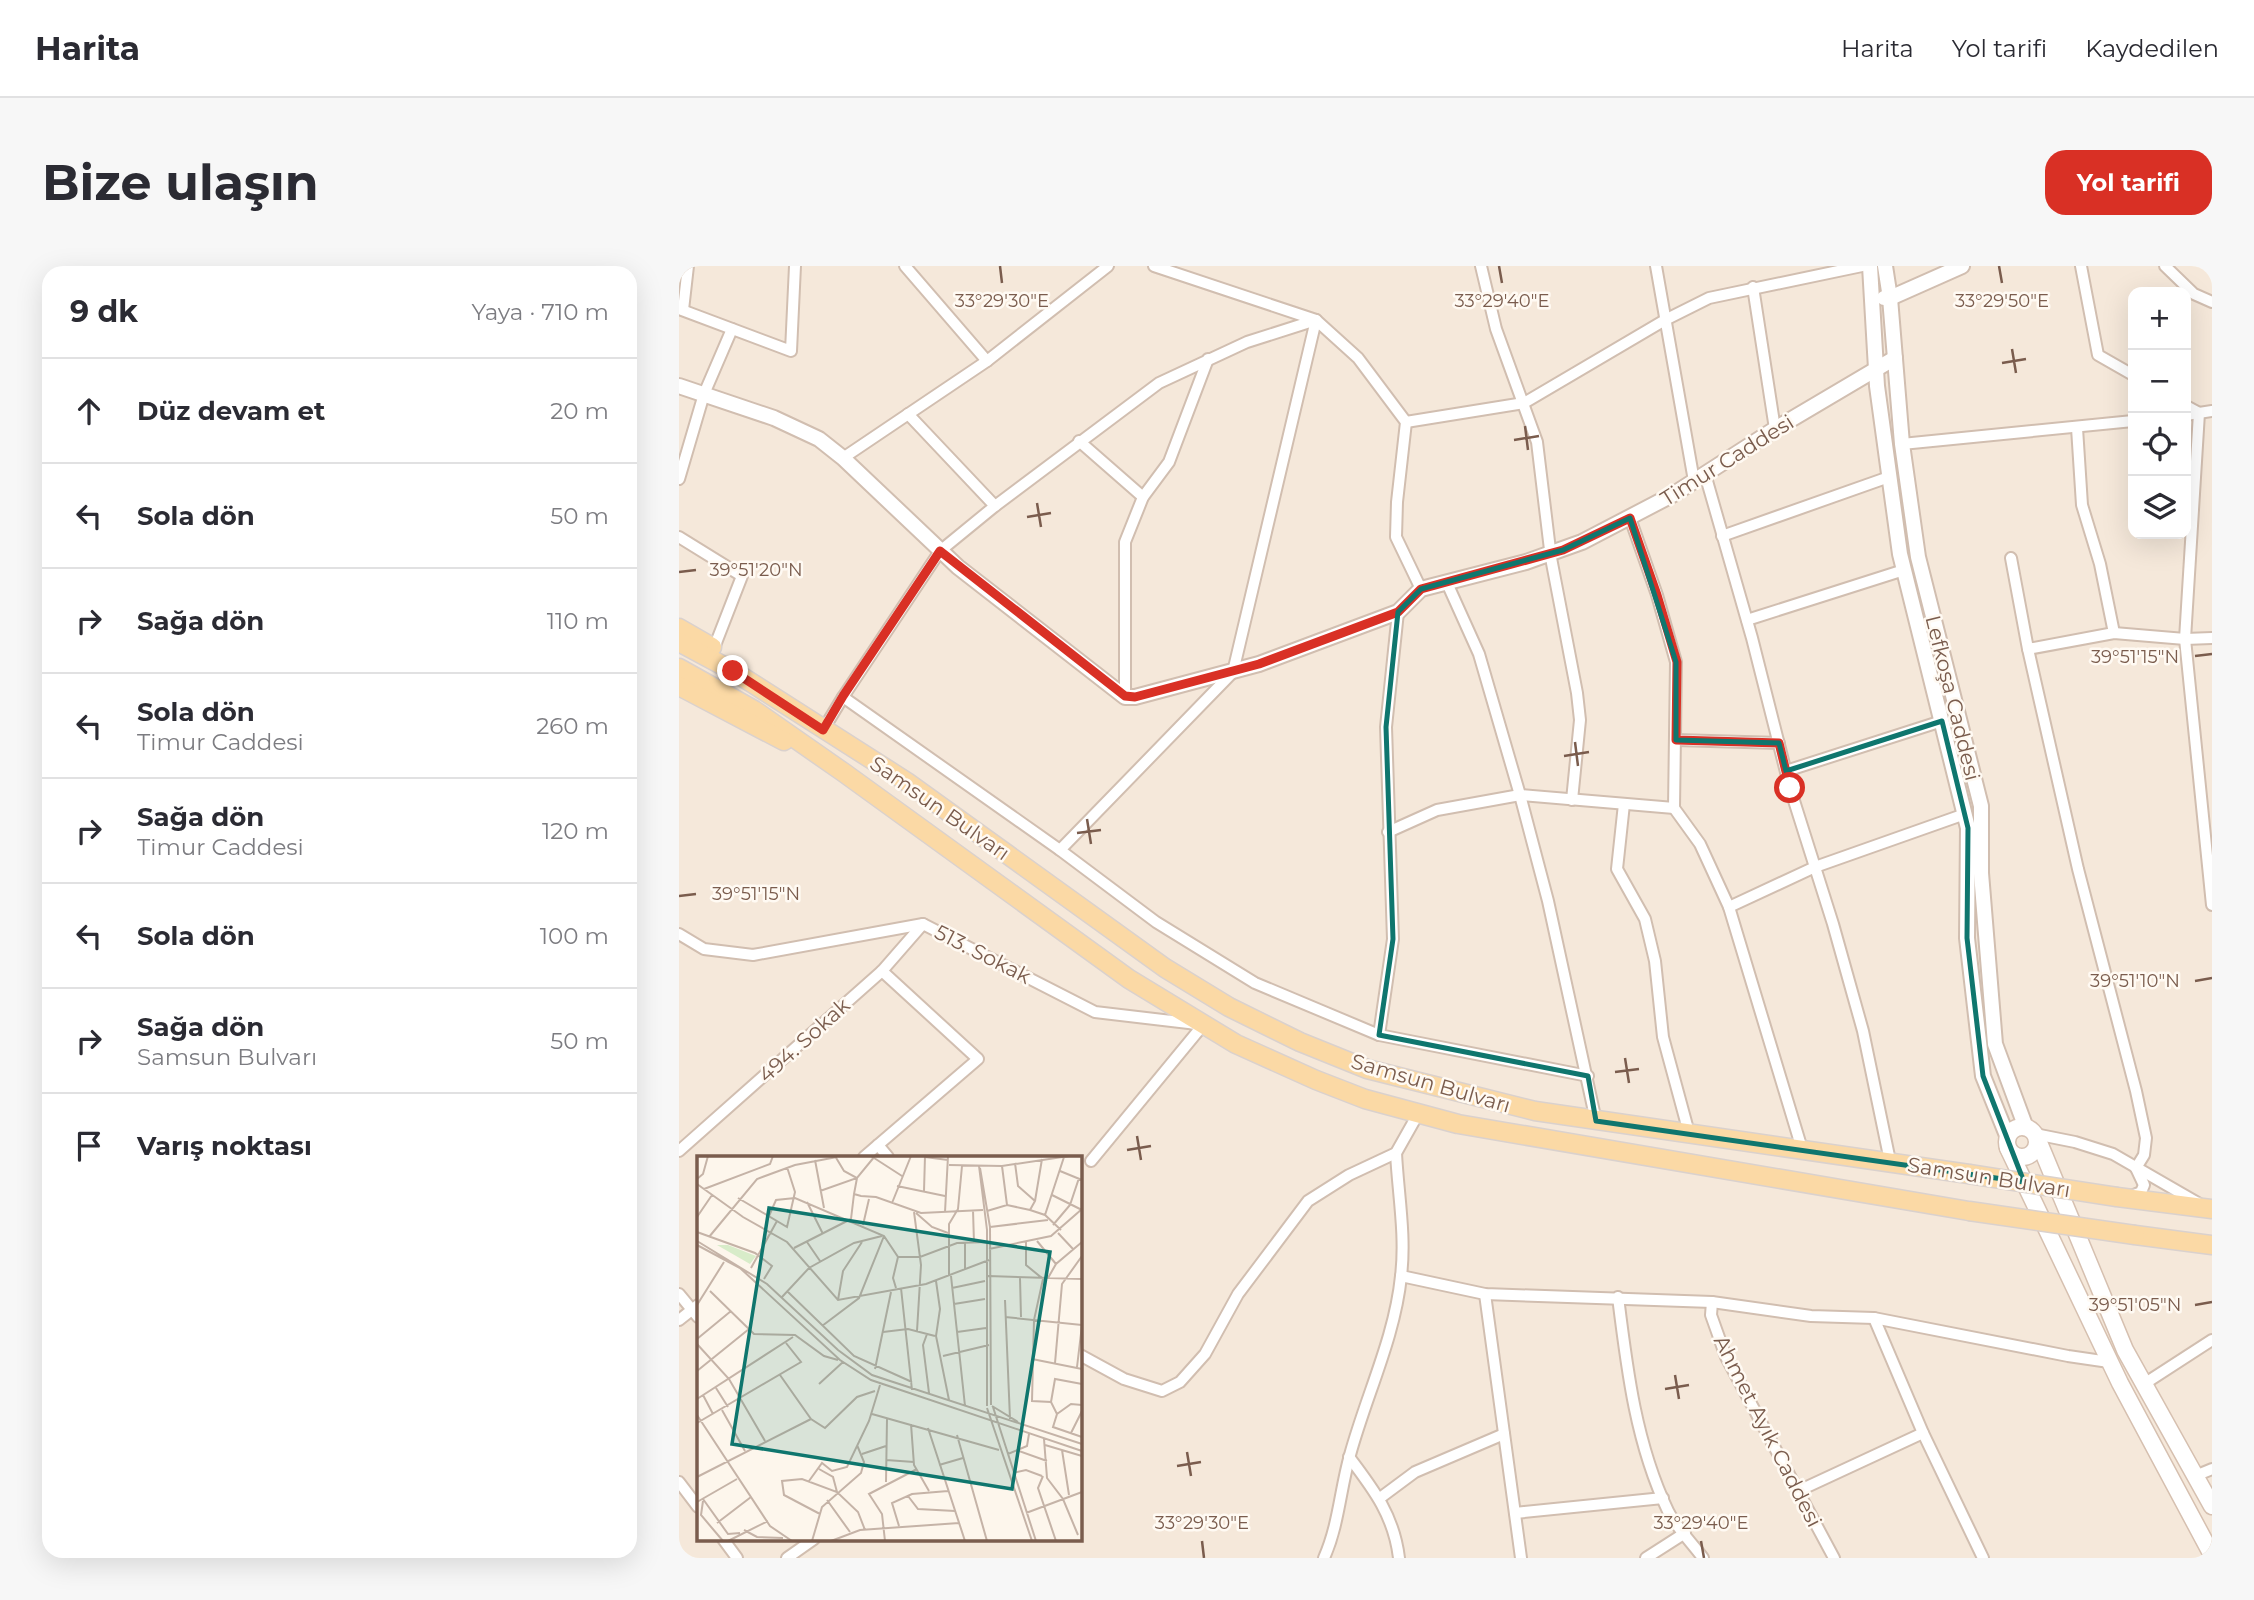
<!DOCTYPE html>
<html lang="tr">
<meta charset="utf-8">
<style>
:root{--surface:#fff;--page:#f7f7f7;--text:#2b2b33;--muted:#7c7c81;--line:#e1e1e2;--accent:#d93025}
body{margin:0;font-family:Montserrat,sans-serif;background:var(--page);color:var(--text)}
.controls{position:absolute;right:21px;top:21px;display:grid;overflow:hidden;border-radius:14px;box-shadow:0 7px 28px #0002}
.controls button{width:63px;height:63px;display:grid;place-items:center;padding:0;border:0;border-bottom:2px solid var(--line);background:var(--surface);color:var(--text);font:35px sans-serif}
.stop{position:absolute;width:21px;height:21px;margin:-16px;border:5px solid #d93025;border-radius:50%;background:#fff}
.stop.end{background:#d93025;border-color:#fff;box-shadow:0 2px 7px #0008}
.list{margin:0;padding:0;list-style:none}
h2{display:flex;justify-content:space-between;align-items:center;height:91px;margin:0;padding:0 28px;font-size:30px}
h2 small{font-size:23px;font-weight:400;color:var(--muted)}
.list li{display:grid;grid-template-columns:46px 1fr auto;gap:21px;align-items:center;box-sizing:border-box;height:105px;padding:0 28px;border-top:2px solid var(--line)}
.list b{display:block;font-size:26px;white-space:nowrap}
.list p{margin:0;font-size:23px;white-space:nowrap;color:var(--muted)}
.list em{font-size:23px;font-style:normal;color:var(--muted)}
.icon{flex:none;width:38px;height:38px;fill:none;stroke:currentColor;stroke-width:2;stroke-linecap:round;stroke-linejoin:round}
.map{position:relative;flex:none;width:1533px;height:1292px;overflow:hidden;border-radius:21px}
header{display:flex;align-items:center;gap:42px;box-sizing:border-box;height:98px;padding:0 35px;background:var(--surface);border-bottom:2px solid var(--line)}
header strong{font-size:33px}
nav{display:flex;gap:38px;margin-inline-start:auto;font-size:24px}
.intro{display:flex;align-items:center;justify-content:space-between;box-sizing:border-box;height:168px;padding:0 42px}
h1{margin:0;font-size:49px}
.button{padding:18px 32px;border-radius:21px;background:var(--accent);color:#fff;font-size:24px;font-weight:700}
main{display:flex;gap:42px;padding:0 42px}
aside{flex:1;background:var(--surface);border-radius:21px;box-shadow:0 7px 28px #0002}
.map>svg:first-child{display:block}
.residential{fill:#f5e8da;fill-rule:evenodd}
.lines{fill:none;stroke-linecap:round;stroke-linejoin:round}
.minor-casing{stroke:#d1beb0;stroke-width:14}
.tertiary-casing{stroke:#d1beb0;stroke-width:18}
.secondary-casing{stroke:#d6c0b0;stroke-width:19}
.primary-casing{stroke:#dad1cd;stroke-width:21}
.minor{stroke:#fff;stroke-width:10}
.tertiary{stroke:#fff;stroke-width:14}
.secondary{stroke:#fff;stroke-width:16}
.primary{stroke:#fbd9a5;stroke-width:18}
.primary-bridge-casing{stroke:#dad1cd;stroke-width:21;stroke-linecap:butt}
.primary-bridge{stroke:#fbd9a5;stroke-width:18}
.route{stroke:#d93025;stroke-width:9}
.marked{fill:none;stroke:#0f766e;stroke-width:5;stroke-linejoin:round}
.ticks{fill:none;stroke:#7a5c4d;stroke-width:2.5}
.labels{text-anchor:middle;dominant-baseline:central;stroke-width:5;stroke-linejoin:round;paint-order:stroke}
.street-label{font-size:21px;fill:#7a5c4d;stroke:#fffaf3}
.inset-road{fill:none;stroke:#c5b3a7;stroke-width:2}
.view{fill:#0f766e;fill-opacity:0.15;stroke:#0f766e;stroke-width:3.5}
.inset-edge{fill:none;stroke:#7a5c4d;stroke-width:3.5}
.ticks-label{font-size:18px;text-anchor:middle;fill:#7a5c4d;stroke:#fffaf3;stroke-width:5;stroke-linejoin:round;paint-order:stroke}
</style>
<header>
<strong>Harita</strong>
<nav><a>Harita</a><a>Yol tarifi</a><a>Kaydedilen</a></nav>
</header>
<div class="intro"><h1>Bize ulaşın</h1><a class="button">Yol tarifi</a></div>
<main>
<aside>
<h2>9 dk<small>Yaya · 710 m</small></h2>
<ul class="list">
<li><svg class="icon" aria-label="ahead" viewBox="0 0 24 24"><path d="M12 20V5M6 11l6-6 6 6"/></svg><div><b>Düz devam et</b></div><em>20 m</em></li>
<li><svg class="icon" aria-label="left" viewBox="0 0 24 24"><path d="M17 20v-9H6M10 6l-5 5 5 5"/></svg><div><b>Sola dön</b></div><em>50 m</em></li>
<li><svg class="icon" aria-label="right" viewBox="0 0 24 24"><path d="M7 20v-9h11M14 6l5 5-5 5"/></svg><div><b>Sağa dön</b></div><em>110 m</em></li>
<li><svg class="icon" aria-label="left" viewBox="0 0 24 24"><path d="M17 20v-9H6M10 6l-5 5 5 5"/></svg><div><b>Sola dön</b><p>Timur Caddesi</p></div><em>260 m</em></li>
<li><svg class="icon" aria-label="right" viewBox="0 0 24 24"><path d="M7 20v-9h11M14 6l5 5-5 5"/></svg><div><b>Sağa dön</b><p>Timur Caddesi</p></div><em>120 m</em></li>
<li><svg class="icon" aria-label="left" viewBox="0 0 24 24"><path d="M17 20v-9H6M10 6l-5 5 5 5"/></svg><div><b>Sola dön</b></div><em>100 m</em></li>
<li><svg class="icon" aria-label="right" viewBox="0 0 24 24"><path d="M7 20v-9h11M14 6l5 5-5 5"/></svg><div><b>Sağa dön</b><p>Samsun Bulvarı</p></div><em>50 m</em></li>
<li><svg class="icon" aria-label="arrive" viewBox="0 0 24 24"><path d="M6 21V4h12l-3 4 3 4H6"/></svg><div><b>Varış noktası</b></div></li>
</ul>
</aside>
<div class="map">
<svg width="1533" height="1292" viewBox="0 0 1533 1292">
<rect width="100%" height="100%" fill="#fdf6ec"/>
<!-- residential -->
<path class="residential" d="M0 0H1533V1292H0ZM1454 26H1507V268H1454ZM19 891H401V1273H19Z"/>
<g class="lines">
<defs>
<g id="minor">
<polyline points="226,0 308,95"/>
<polyline points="475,0 637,54 679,92 727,156 718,236 717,271 742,323"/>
<polyline points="802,0 817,63 858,176 872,292 898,427 901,454 893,534"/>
<polyline points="977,0 1015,215"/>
<polyline points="1402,0 1419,89 1454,109"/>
<polyline points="1486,0 1515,28 1533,36"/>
<polyline points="1074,21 1096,163"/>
<polyline points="0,43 112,85 116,0"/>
<polyline points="4,44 9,0"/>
<polyline points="1507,140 1520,147 1506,373 1533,639"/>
<polyline points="229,148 316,240"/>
<polyline points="1507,149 1533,145"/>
<polyline points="727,156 845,137 986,54 1030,32 1183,0"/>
<polyline points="1398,162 1403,239 1421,298 1435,367"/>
<polyline points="400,175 464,231"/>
<polyline points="1223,178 1454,155"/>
<polyline points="164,192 308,95 429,0"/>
<polyline points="1026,208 1073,372 1111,522 1154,658 1184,765 1211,895"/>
<polyline points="0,213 25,128 53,63"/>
<polyline points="951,252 978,329 997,396 995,542 1021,578 1050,641 1123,883"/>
<polyline points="1043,270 1210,211"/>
<polyline points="0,271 63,310 35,382"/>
<polyline points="1332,292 1349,383 1399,603 1457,825 1467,872 1465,889 1457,902"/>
<polyline points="768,317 800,388 841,529 869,635 917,855"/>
<polyline points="1068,354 1225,304"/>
<polyline points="1349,383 1435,367 1506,373 1533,372"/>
<polyline points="164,431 381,584 477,656 576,717 700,769 909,810"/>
<polyline points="446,431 446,276 464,231 490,196 529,93"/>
<polyline points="144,464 164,431 261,285 316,240 480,117 568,76 637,54"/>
<polyline points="997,474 1100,477"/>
<polyline points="1107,505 1263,455"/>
<polyline points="945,538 938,603 966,653 976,695 984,771 1010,867"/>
<polyline points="709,566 758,544 841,529 995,542"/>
<polyline points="381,584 554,406 637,54"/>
<polyline points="1050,641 1136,601 1286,548"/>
<polyline points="0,668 25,683 74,689 244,658 416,746 518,758"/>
<polyline points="700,769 714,673 707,461 719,346"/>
<polyline points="1356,868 1396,876 1434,888 1519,937"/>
<polyline points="199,879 209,891"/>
<polyline points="0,885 203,705 244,658"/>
<polyline points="185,891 299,793 203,705"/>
<polyline points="412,895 524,759"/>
<polyline points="1450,931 1462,926 1465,919 1457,902"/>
<polyline points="722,1010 806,1028 1033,1036 1132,1050 1195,1052 1389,1090 1430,1096"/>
<polyline points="0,1028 19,1051"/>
<polyline points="806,1028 842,1292"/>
<path d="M939 1031C948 1104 957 1178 989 1245 997 1261 1013 1277 1024 1292"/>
<polyline points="1033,1036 1032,1049 1047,1091 1155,1292"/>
<polyline points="1195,1052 1244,1167 1304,1292"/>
<polyline points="0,1054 19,1039"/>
<polyline points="401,1089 445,1113 483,1125 501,1116 526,1088 559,1028 629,935 670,909 717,887 739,848"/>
<polyline points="1465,1118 1533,1074"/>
<path d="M670 1191C695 1224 715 1250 720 1292"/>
<polyline points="1516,1210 1533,1203"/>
<polyline points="0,1216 19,1241"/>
<polyline points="1119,1225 1244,1167"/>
<polyline points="701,1232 736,1206 825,1168"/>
<polyline points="836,1247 984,1232"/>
<polyline points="44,1273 58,1292"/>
<polyline points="108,1292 135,1273"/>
<path d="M645 1292C660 1258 661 1224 671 1189 687 1130 716 1071 722 1010 727 970 719 927 717 887"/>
<polyline points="967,1292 1006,1267"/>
</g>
<g id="tertiary">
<polyline points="1191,0 1198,120 1221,288 1289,562 1288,672 1304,810 1329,872"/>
<polyline points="1206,0 1211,32 1223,178 1239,291 1302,540 1302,607 1316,778 1347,862"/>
<polyline points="1205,32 1211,32 1283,0"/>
<polyline points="0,120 95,152 140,173 164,192 279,301 446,431 456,431 580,398 719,346 742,323 847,296 903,276 995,228 1096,163 1216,92"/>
</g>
<g id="secondary">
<circle cx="1343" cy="876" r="15"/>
<polyline points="1359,874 1446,1084 1533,1240"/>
<polyline points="1329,882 1441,1117 1533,1289"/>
</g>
<g id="primary">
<polyline points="0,362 33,381"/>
<polyline points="0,376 54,405 228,516 486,702 550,741 621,776 688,803 856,845 1290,908"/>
<polyline points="0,402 75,444 164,506 450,713 557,778 637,814 686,833 779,858 1290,945"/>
<polyline points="0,420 105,475"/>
<polyline points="1438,931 1533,943"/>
<polyline points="1456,969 1533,979"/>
</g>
</defs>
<!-- minor casing -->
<use href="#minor" class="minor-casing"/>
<!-- tertiary casing -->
<use href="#tertiary" class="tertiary-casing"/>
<!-- secondary casing -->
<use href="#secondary" class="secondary-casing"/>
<!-- primary casing -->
<use href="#primary" class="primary-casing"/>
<!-- minor -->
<use href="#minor" class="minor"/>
<!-- tertiary -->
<use href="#tertiary" class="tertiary"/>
<!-- secondary -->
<use href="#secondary" class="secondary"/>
<!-- primary -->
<use href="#primary" class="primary"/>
<defs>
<g id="primary-bridge">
<polyline points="1290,908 1438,931"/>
<polyline points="1290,945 1456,969"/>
</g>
</defs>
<!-- primary-bridge casing -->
<use href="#primary-bridge" class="primary-bridge-casing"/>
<!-- primary-bridge -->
<use href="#primary-bridge" class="primary-bridge"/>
</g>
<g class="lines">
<!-- route -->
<polyline class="route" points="54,405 144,464 164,430 261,285 446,430 456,431 580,398 719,346 742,323 884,284 951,252 978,329 998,396 997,474 1100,477 1111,522"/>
</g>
<!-- marked area -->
<path class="marked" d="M951 252 997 396V474L1100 477 1107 505 1263 455 1289 562 1288 672 1304 810 1345 916 917 855 909 810 700 769 714 673 707 461 719 346 742 323 884 284Z"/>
<!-- ticks -->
<path class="ticks" d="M321 0 323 17M820 0 823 17M1320 0 1323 17M1333 83 1337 107M1323 97 1347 93M846 160 849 184M835 174 860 170M358 237 362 261M348 251 372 247M0 306 17 304M1516 390 1533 388M896 476 899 500M885 490 910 486M408 553 412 578M398 567 422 564M0 630 17 628M1516 715 1533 712M946 792 950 817M936 806 960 803M458 870 462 894M448 884 472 880M1516 1039 1533 1036M996 1109 1000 1133M986 1123 1010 1119M508 1186 512 1210M498 1200 522 1196M523 1275 525 1292M1022 1275 1025 1292"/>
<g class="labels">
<!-- street labels -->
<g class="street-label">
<text transform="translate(1048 194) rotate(-32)">Timur Caddesi</text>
<text transform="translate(1274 432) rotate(76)">Lefkoşa Caddesi</text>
<text transform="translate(261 542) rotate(35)">Samsun Bulvarı</text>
<text transform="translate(304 688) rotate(27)">513. Sokak</text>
<text transform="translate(125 774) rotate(-42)">494. Sokak</text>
<text transform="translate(752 817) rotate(16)">Samsun Bulvarı</text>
<text transform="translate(1310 911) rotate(9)">Samsun Bulvarı</text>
<text transform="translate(1089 1165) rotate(63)">Ahmet Ayık Caddesi</text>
</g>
</g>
<!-- overview -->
<g transform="translate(18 890)">
<rect width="385" height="385" fill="#fdf6ec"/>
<path d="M20 89H31L59 100 53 108Z" fill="#d8ecc9"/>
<path class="inset-road" d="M138 0 147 15 160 22 157 38 164 40 179 41 224 57 286 54M174 0 205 20M228 1 251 4M118 4 127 52M318 7 321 30 338 45 333 54M252 9 305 10 372 0M282 10 290 74V250M305 10 310 49M283 12 293 71 294 249M363 15 385 24M0 23 6 18 11 0M0 28 46 61 90 86 141 144 229 128 292 104M200 30 248 40M7 33 73 8 76 0M123 35 160 22 178 0M227 35 228 0M355 39 385 54M41 42 90 71 98 36 90 11M338 45 345 3M110 46 126 78M195 47 214 0M276 54 277 87M290 55 310 49 333 54 348 59 364 74M217 56 224 109 220 175M248 56 251 0M219 57 235 71 251 77M348 59 367 1M72 60 79 44 98 42 187 80 201 101 196 122 199 132M0 61 15 39M154 63 157 38M166 69 172 43M356 69 373 49 382 22M293 71 351 64M0 76 58 97 75 110 67 123M361 77 376 93M12 81 60 23 98 9 140 1M0 85 70 128 141 194 175 219 385 288M340 85 359 108M110 86 123 105M329 86V109L346 123 337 164 335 245 354 246 360 258 356 271 385 281M268 87V113M0 89 43 112 143 204 174 224 385 295M97 92 154 63M292 93 354 80 385 53M201 101H223L260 87 290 86M54 112 80 65M252 120V68L261 53 265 10M254 120 268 250M291 120 385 123M323 122 324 161M351 122 359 108 385 86M239 125 243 153 239 180 252 244M204 132 215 234M255 132 288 125M13 135 57 178 98 179 127 200 141 204M90 135 157 200 215 226M85 141 112 112 157 87 185 80M141 144 146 115 165 86M308 144 313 263M257 148 288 143M0 149 27 106M308 161 385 169M125 170 162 142 187 80M186 176 211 173 238 180M260 176 289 172M230 178 226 189 232 237M0 183 34 155M0 188 32 223 68 285M246 200 292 189M335 203 385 213M358 207 365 128 385 100M380 211 385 169M178 213 194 136M0 215 52 173M83 219 114 263 128 272 160 241 178 235M122 228 146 206M19 232 31 251M6 239 16 258M0 243 96 181M354 246 358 223 385 228M295 250 321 266M296 251 339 385M290 252 335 385M25 254 48 295M175 258 302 294M360 258 374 248 385 249M0 259 73 370 95 385M0 267 104 206 89 187M214 268 217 309 232 335M231 272 268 385M374 277 385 255M260 279 290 385M347 283 350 322 366 343 381 379M348 289 385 300M319 294 350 305M365 294 372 339M165 298 189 290M311 298 330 290 332 278M189 304 217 306M242 309 266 302M122 313 136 321 140 336M316 317 329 314 345 320M346 320 341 332 359 385M0 321 114 263M112 325 125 307 135 315 150 311 172 265 183 229M189 326 190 263M211 340 221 353 258 355M6 343 31 378 43 377M130 344 153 376M6 345 4 359 26 385M0 346 40 323M329 357 385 336M123 358 87 339 85 325 105 323 140 336 161 356 168 374M20 367 54 341M202 370 195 347 215 338 251 335M47 374 60 381 86 382M31 385 71 365M115 385 125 351 164 317 167 306 160 289M134 385 163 374 262 367M188 385 185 358 172 338 220 313"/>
<path class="view" d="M72 52 353 96 315 333 35 288Z"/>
<rect width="385" height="385" class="inset-edge"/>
</g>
<g class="ticks-label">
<text x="323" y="41">33°29'30"E</text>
<text x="823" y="41">33°29'40"E</text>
<text x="1323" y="41">33°29'50"E</text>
<text x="77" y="310">39°51'20"N</text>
<text x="1456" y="397">39°51'15"N</text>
<text x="77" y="634">39°51'15"N</text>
<text x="1456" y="721">39°51'10"N</text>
<text x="1456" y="1045">39°51'05"N</text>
<text x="523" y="1263">33°29'30"E</text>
<text x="1022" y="1263">33°29'40"E</text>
</g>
</svg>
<div class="controls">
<button>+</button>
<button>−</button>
<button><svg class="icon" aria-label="locate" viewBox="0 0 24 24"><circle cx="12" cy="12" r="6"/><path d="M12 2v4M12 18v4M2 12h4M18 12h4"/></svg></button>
<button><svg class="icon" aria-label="layers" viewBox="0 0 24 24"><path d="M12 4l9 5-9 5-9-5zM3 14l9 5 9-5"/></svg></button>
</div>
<div class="stop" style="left:1111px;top:522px"></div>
<div class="stop end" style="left:54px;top:405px"></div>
</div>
</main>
